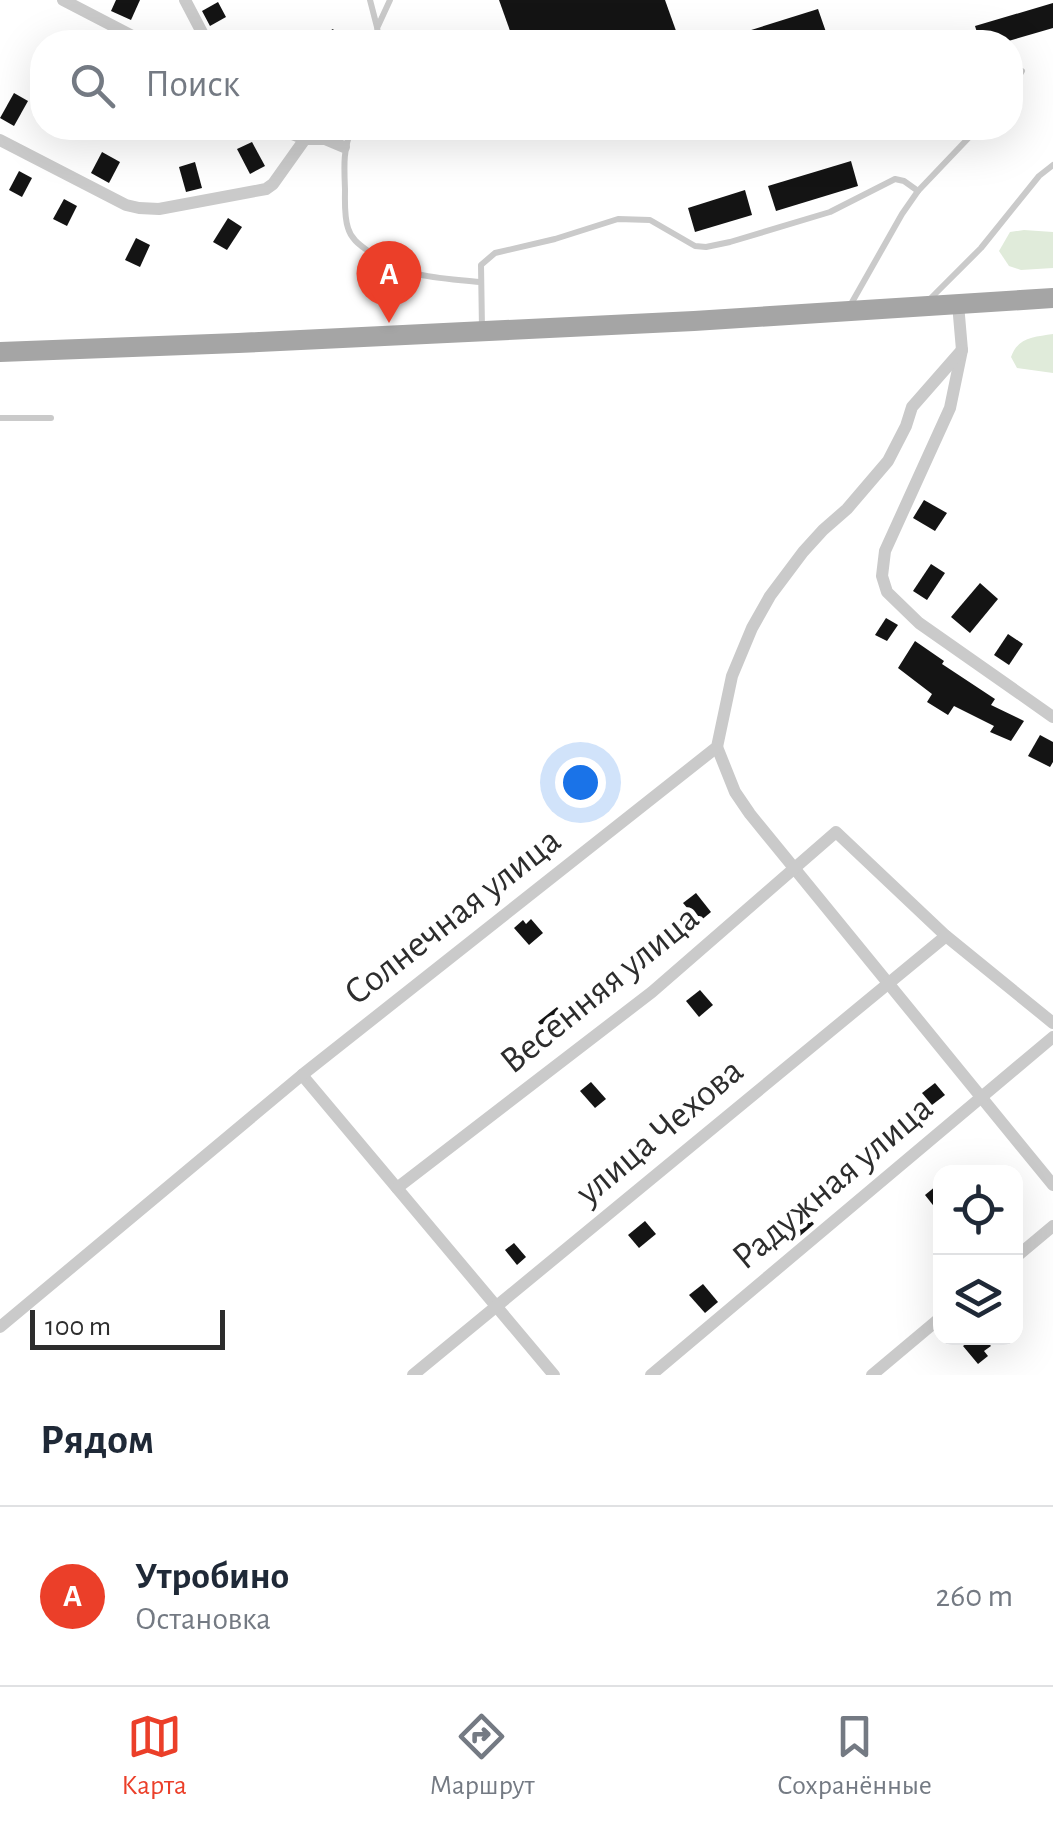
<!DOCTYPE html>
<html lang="ru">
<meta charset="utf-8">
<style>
:root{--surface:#fff;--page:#f2f2f3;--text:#1f2937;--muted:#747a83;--line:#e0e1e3;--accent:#eb3f29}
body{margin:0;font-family:"Alegreya Sans",sans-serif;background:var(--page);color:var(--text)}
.controls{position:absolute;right:30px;bottom:30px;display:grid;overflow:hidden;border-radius:20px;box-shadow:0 10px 40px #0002}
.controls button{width:90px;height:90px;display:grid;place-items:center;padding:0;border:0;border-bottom:2px solid var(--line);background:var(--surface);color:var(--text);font:50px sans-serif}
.scale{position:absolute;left:30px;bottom:25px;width:195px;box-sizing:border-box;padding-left:10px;border:5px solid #2d2d2d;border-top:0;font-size:28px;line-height:35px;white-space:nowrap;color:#2d2d2d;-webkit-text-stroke:8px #fff;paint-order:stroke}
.you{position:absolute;left:580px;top:782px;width:35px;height:35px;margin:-25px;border:8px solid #fff;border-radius:50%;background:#1a73e8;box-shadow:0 0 0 15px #1a73e833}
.badge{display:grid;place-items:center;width:65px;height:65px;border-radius:50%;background:var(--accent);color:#fff;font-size:32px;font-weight:700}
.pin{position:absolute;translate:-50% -82px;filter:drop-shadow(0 2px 5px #0008)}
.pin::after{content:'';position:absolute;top:52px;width:35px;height:30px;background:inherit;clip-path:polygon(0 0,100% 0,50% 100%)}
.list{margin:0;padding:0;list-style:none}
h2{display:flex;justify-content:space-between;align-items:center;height:130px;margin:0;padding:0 40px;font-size:42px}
h2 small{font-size:32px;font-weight:400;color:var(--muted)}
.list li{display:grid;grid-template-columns:65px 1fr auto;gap:30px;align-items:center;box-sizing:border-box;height:180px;padding:0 40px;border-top:2px solid var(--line)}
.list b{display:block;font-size:38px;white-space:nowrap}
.list p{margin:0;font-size:32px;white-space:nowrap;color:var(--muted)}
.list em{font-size:32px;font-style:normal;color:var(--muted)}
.icon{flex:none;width:55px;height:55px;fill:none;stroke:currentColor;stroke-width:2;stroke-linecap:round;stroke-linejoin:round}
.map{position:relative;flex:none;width:1053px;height:1375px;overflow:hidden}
.search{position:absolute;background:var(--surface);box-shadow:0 10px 40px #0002;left:30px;right:30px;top:30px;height:110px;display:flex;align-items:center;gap:25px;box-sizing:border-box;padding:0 35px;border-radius:40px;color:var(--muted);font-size:38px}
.sheet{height:310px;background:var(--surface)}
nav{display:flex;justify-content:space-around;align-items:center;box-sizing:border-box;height:140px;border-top:2px solid var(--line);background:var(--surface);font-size:28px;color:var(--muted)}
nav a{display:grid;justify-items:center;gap:5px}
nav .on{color:var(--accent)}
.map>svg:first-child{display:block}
.green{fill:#e0ebda}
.building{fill:#141414}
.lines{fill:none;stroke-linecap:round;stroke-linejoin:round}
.service{stroke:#cacaca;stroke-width:6}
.minor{stroke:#cacaca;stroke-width:12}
.primary{stroke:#a5a5a5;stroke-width:20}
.labels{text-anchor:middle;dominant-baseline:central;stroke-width:10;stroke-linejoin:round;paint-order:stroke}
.street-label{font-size:38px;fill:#2d2d2d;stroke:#fff}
</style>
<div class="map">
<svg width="1053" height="1375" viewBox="0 0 1053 1375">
<rect width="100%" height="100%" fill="#fff"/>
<!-- green -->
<g class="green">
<polygon points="1024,230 1053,232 1053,268 1021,270 1009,266 999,251 1010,232"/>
<path d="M1053 334V373L1017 368 1011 357C1018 337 1034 337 1053 334Z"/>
</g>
<!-- building -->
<g class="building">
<polygon points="116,0 140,0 131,20 111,11"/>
<polygon points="499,0 665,0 680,42 514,42"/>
<polygon points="218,2 226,17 210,26 202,11"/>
<polygon points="1053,3 1053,28 1005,42 980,42 975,26"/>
<polygon points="818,9 826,32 793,42 752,42 748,31"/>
<polygon points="333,29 342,42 310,42"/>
<polygon points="14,93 28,101 14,126 0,118"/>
<polygon points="900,128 934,128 934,129 904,140"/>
<polygon points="252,142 265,166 250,174 237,149"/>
<polygon points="102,152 120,162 109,183 91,173"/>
<polygon points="851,161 858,186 776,211 768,186"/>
<polygon points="195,162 202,188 186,192 179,167"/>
<polygon points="19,171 32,178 22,197 9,190"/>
<polygon points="745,190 752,215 695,232 688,208"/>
<polygon points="64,199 77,206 67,226 53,219"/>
<polygon points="228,218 242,227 227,250 213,242"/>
<polygon points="136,238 150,245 140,267 125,260"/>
<polygon points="924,500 947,513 935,531 913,518"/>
<polygon points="931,564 945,573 927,600 913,591"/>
<polygon points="980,583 998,599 970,633 951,617"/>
<polygon points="886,618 898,625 887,641 875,635"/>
<polygon points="1008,634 1023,644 1009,665 994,655"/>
<polygon points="915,641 944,661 942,664 995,699 991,705 1024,721 1011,741 990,732 994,726 954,706 948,715 927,702 932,694 898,668"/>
<polygon points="1040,735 1053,742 1053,762 1050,767 1028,756"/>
<polygon points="696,893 711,912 699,922 683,903"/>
<polygon points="531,919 543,933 529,945 514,928 523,920 526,924"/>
<polygon points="700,990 713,1005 699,1017 686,1001"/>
<polygon points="557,1007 567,1020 549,1035 538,1022"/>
<polygon points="591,1082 606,1099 595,1108 580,1091"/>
<polygon points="935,1083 945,1095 932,1105 922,1093"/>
<polygon points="936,1186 940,1191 940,1214 925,1195"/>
<polygon points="796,1202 814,1224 800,1236 782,1215"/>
<polygon points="645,1221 656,1234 639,1248 628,1235"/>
<polygon points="514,1243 526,1257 517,1265 505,1250"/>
<polygon points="703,1284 718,1302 705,1313 689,1295"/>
<polygon points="974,1338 984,1338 991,1346 984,1351 988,1356 978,1364 963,1346"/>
</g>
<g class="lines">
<!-- service -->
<g class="service">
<polyline points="370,0 377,27 379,42"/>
<polyline points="378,26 390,0"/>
<polyline points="1010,91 1022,71"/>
<path d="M352 128C343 149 344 166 345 189 345 201 344 216 348 228 351 239 360 245 368 251 410 279 432 277 480 282"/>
<polyline points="928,301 981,248 1039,176 1053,165"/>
<polyline points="851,304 902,214 918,191 978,128"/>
<polyline points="482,329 481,265 495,253 555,239 618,219 650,220 695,246 706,247 730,242 830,212 895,179 904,181 918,191"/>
<polyline points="0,418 51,418"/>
</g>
<!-- minor -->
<g class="minor">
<polyline points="63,0 144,42"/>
<polyline points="185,0 207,42"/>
<polyline points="276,128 305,139 325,139 344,147"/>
<polyline points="0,140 126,205 139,208 159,209 266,189 273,184 305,139"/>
<polyline points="958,304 962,350 950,408 885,551 882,576 887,592 919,623 1053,717"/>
<polyline points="717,747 735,792 750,814 1053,1185"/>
<polyline points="302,1075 554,1375"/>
<polyline points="397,1188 652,992 836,832 946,936 1053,1023"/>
<polyline points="1016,1257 1053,1226"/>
<polyline points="0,1327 302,1075 717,747 732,676 752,628 770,596 803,552 823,530 847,509 888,461 906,426 912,407 962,350"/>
<polyline points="413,1375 946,936"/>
<polyline points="651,1375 1053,1037"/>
<polyline points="872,1375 940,1318"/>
</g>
<!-- primary -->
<polyline class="primary" points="0,352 238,343 694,321 1053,298"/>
</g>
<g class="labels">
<!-- street labels -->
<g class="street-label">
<text transform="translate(453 917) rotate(-38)">Солнечная улица</text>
<text transform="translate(600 990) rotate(-39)">Весенняя улица</text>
<text transform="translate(660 1132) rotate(-40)">улица Чехова</text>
<text transform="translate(833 1183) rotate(-40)">Радужная улица</text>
</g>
</g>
</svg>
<div class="controls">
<button><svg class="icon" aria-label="locate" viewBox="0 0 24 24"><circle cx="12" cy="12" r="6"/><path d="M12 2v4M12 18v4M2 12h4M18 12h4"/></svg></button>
<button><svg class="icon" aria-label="layers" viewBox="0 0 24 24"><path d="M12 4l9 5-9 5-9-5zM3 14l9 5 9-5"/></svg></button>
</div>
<div class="scale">100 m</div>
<div class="you"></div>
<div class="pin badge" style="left:389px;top:323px">A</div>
<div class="search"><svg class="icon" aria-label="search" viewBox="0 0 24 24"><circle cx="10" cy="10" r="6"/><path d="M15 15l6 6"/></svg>Поиск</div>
</div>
<section class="sheet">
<h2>Рядом<small></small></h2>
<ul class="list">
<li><span class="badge">A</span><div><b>Утробино</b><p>Остановка</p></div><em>260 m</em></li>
</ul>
</section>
<nav>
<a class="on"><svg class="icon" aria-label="map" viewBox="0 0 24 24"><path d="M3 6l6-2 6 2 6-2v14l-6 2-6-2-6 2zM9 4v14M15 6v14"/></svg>Карта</a>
<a><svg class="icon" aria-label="directions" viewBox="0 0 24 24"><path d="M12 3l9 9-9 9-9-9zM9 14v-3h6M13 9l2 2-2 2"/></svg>Маршрут</a>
<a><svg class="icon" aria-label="saved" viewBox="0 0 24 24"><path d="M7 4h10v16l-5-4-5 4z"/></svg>Сохранённые</a>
</nav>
